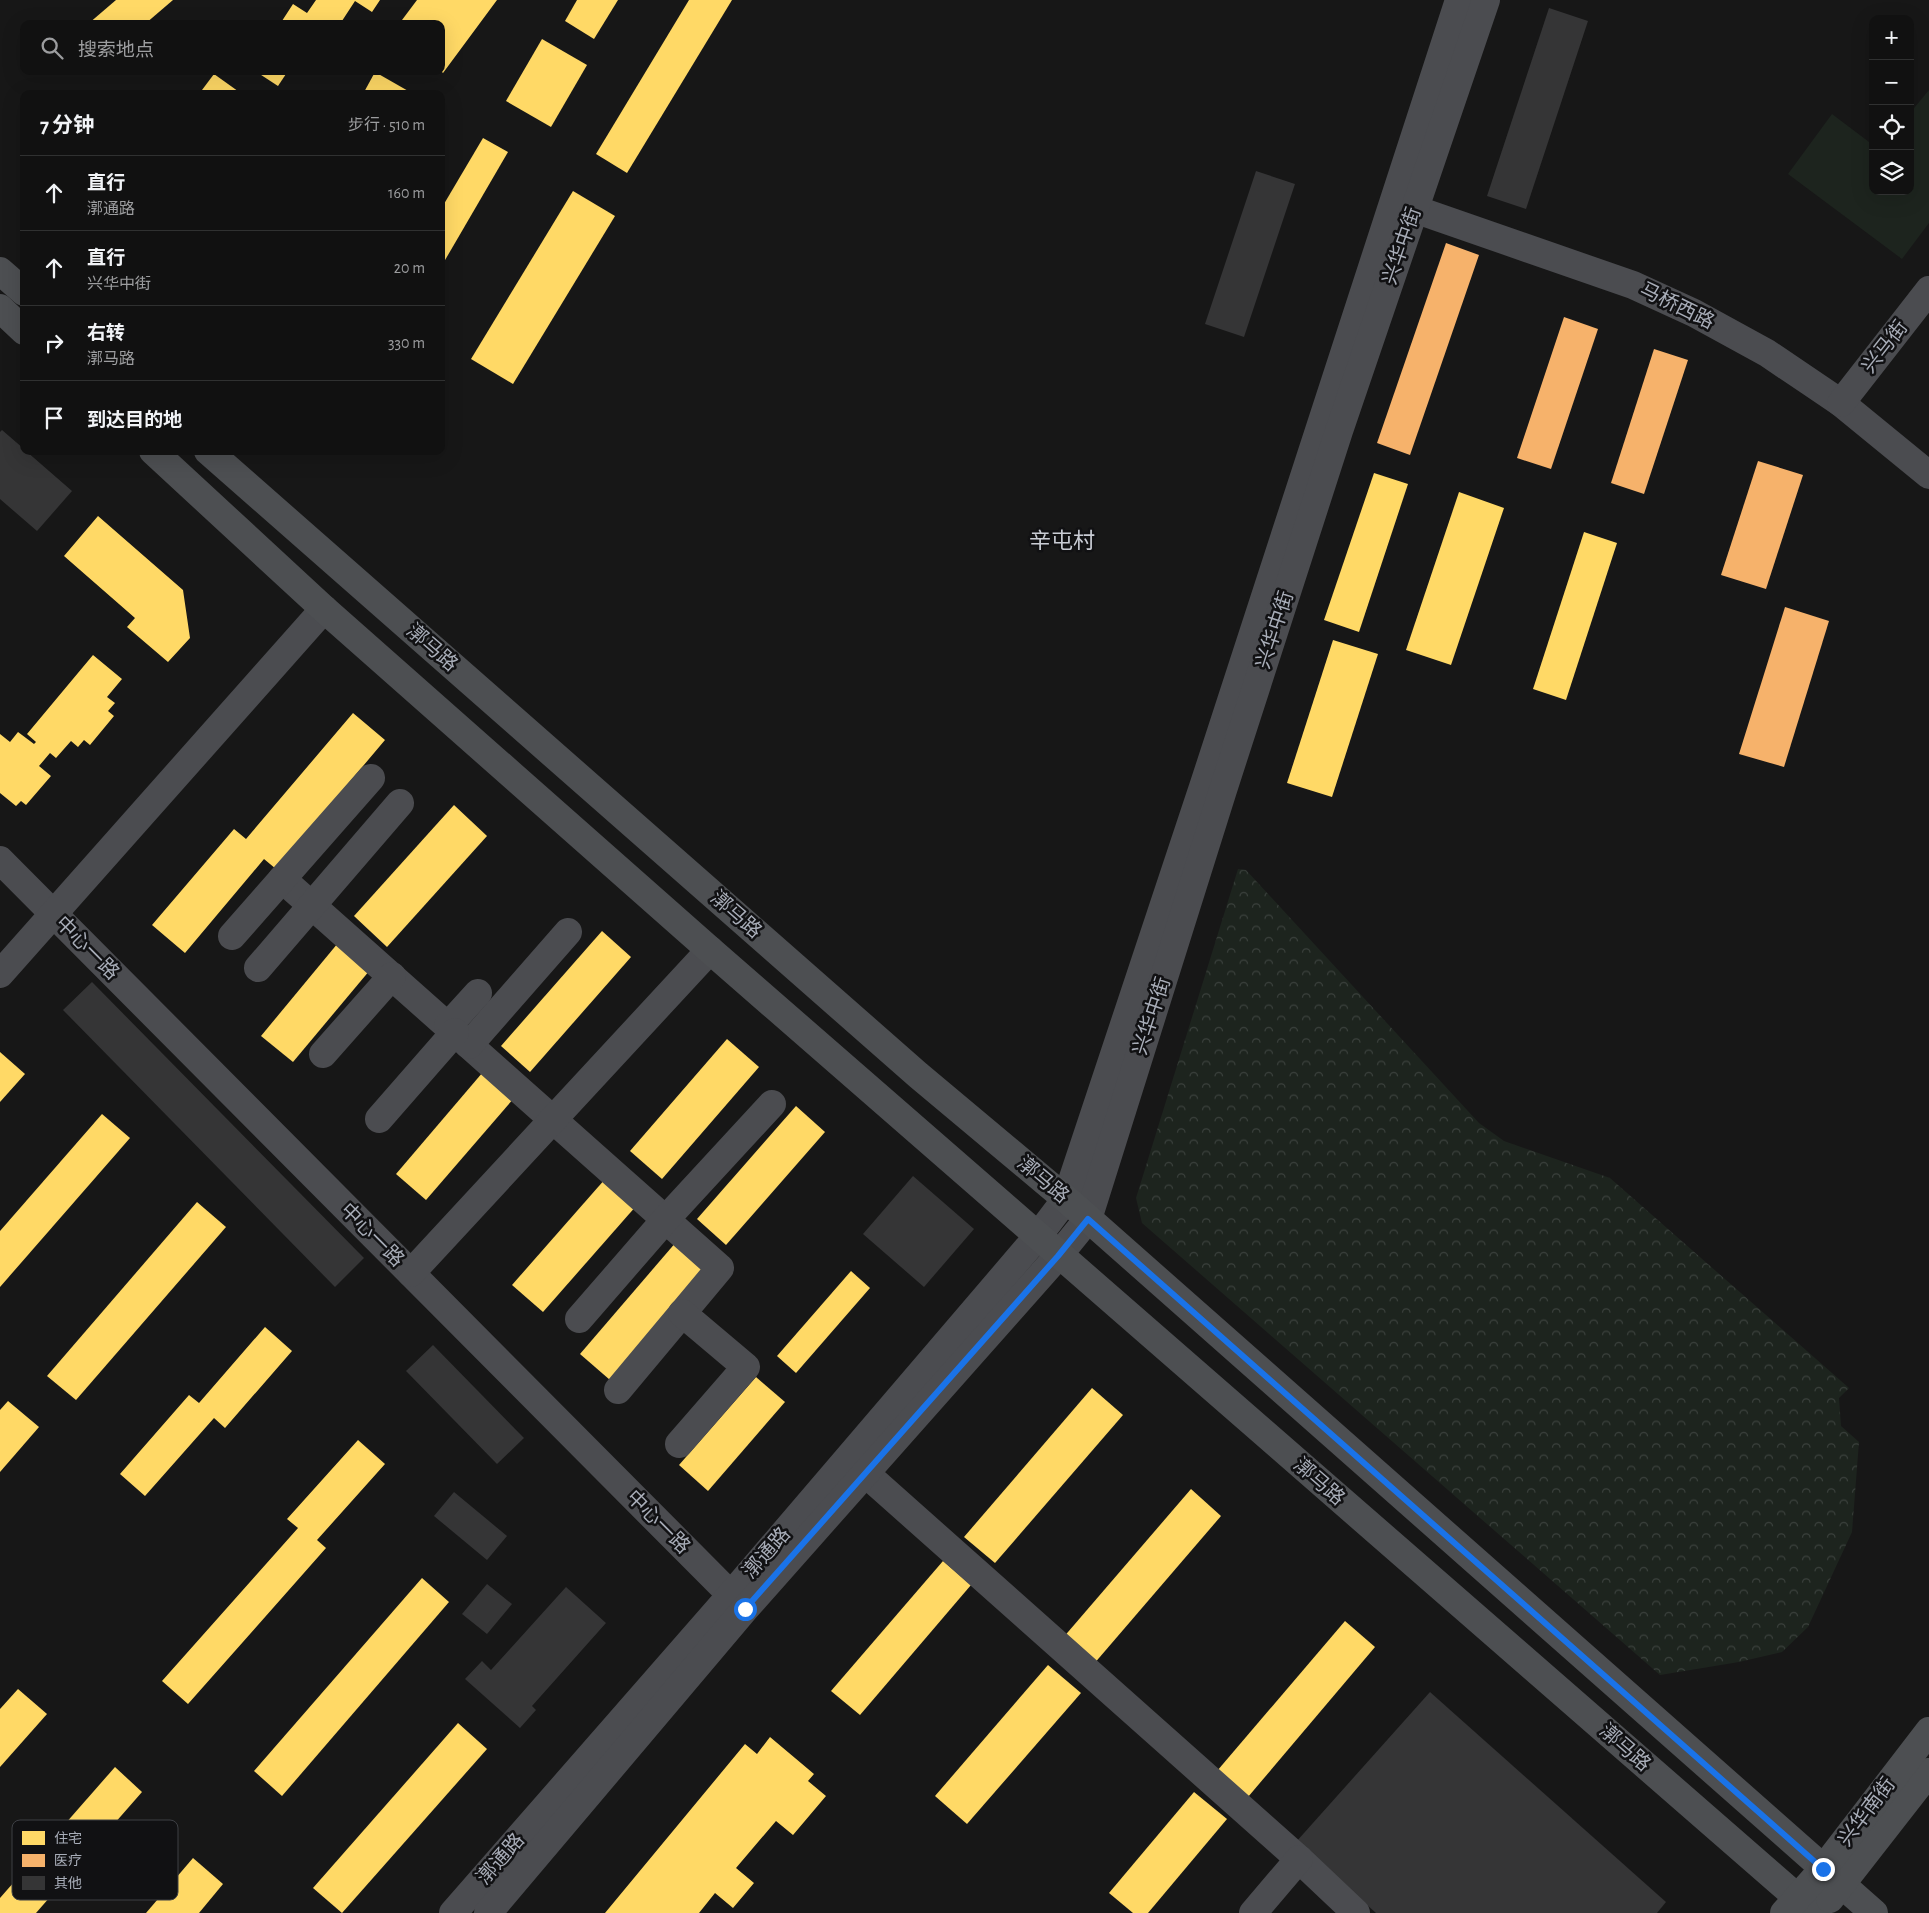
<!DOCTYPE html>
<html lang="zh">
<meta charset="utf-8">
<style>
:root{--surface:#111;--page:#1a1a1a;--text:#f1f3f6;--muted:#9c9d9f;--line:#303131}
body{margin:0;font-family:"Alegreya Sans","Noto Sans SC",sans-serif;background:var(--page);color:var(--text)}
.controls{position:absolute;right:15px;top:15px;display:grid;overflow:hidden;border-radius:10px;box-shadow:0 5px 20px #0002}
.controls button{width:45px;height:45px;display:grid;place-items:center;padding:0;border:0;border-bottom:1px solid var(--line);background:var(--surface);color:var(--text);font:25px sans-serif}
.stop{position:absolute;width:15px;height:15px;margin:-11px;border:4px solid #1a73e8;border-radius:50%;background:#fff}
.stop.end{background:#1a73e8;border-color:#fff;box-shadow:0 1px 5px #0008}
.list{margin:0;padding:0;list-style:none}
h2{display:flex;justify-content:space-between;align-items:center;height:65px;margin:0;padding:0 20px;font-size:21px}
h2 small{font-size:16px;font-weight:400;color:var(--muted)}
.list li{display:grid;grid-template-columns:32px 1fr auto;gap:15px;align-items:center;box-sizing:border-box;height:75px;padding:0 20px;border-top:1px solid var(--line)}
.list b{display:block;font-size:19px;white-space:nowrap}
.list p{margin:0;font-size:16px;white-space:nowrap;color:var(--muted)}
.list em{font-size:16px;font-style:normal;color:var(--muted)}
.icon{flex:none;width:28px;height:28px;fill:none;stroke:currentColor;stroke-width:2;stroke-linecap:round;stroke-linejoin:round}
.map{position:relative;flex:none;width:1929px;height:1913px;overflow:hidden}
.search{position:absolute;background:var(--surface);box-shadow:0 5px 20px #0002;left:20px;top:20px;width:425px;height:55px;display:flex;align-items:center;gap:12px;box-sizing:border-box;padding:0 18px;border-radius:10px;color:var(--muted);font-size:19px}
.panel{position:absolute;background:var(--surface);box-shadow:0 5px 20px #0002;left:20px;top:90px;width:425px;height:365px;border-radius:10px}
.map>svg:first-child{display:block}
.park{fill:url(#park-crowns)}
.pitch{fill:#1d241e}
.homes{fill:#ffd966}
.health{fill:#f6b26b}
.building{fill:#353536}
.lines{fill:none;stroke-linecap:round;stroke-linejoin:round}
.minor{stroke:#4b4c50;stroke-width:28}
.major{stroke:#4d4f52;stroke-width:28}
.route{stroke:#1a73e8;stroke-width:6}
.labels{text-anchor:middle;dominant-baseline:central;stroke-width:5;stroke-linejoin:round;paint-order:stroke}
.street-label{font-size:20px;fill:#a8adb8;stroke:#111113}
.quarter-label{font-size:22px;fill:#c9ccd4;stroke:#111113}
.key{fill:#111113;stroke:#3e4045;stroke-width:1}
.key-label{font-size:14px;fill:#a8adb8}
</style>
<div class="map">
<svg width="1929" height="1913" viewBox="0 0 1929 1913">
<defs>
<pattern id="park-crowns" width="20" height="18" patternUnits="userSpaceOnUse" patternTransform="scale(1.25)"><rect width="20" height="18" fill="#1d241e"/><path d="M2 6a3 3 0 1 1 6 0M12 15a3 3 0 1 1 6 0" fill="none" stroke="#3b413d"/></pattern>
</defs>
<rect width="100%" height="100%" fill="#171717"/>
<!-- park -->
<polygon class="park" points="1238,869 1246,870 1479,1123 1504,1141 1610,1178 1849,1388 1839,1398 1841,1426 1859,1442 1852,1532 1808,1627 1782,1652 1739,1662 1660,1675 1142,1223 1136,1198"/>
<!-- pitch -->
<polygon class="pitch" points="1929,90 1929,223 1902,259 1788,174 1832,114 1873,145 1873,191 1910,191 1910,113"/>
<!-- homes -->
<g class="homes">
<polygon points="116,0 173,0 145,24 88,24"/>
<polygon points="316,0 380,0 372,12 355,1 340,24 280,24 293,4 307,13"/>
<polygon points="417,0 497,0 443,73 441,71 441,24 399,24"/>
<polygon points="577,0 618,0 594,39 565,21"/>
<polygon points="689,0 732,0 627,173 596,154"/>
<polygon points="542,39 587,65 551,127 506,101"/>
<polygon points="255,71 288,71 278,86"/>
<polygon points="375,72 410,92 409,94 363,94"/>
<polygon points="214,74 242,94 199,94"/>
<polygon points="483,138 508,152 441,267 441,209"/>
<polygon points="573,191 615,216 513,384 471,359"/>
<polygon points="1374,473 1408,484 1359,632 1324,620"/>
<polygon points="1459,492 1504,508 1451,665 1406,650"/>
<polygon points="98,516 183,590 190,638 168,662 127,627 135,618 64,556"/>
<polygon points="1584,532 1617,543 1566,700 1533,689"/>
<polygon points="1333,640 1378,654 1332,797 1287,783"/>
<polygon points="93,655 122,679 107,697 115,703 108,711 114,716 90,745 84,740 78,747 71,741 56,758 50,753 39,766 51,776 26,805 21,801 16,806 0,793 0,734 10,742 18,732 34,744 36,742 27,734"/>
<polygon points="353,713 385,740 276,869 264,859 185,953 152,925 234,829 246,839"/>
<polygon points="454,805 487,836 387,947 354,916"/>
<polygon points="602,931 631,957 530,1072 501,1046"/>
<polygon points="338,943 370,970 293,1062 261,1036"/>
<polygon points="727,1039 759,1067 662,1179 630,1151"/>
<polygon points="0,1052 25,1074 0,1102"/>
<polygon points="483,1072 514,1098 426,1200 396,1174"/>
<polygon points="796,1106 825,1132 726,1245 697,1219"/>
<polygon points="102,1114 130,1138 0,1287 0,1231"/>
<polygon points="606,1178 637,1205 543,1312 512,1285"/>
<polygon points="197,1202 226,1227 76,1400 47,1376"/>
<polygon points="677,1241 707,1267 610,1380 580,1354"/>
<polygon points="851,1271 870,1288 796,1373 777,1356"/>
<polygon points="265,1327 292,1351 225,1428 214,1418 145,1496 120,1474 189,1395 199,1403"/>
<polygon points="756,1377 785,1402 708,1491 679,1465"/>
<polygon points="1092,1388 1123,1415 995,1563 964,1537"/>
<polygon points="8,1401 39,1427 0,1472 0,1410"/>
<polygon points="358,1440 385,1464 317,1540 326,1548 188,1704 162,1681 298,1528 287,1519"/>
<polygon points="1191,1489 1221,1516 1093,1665 1062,1639"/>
<polygon points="943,1561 971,1585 860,1715 831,1691"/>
<polygon points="422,1578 449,1602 282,1796 254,1771"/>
<polygon points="1345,1621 1375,1647 1248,1797 1217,1771"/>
<polygon points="1048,1665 1081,1693 967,1824 935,1796"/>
<polygon points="18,1689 47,1714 0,1767 0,1709"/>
<polygon points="458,1723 487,1749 342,1913 313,1888"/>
<polygon points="770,1737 814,1774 808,1781 826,1796 793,1835 776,1821 736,1868 754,1883 733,1908 715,1893 699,1913 605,1913 745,1744 757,1754"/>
<polygon points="115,1767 142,1792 36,1913 0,1913 0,1898"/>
<polygon points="1194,1792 1227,1819 1148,1913 1133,1913 1109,1893"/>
<polygon points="193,1858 223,1884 199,1913 146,1913"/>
</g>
<!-- health -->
<g class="health">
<polygon points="1446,243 1479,255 1410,455 1377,443"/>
<polygon points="1564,317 1598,329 1551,469 1517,458"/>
<polygon points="1654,349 1688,360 1644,494 1611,483"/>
<polygon points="1758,461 1803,475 1766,589 1721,575"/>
<polygon points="1785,607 1829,621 1784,767 1739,754"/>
</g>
<!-- building -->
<g class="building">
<polygon points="1549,8 1588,21 1526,209 1487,196"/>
<polygon points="1256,171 1295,184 1244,337 1205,324"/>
<polygon points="2,430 24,449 24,451 26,451 72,491 37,531 0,499 0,432"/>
<polygon points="92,982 364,1258 335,1287 63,1010"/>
<polygon points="913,1176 974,1229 924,1287 863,1234"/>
<polygon points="433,1345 524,1438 497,1464 406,1371"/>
<polygon points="454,1492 507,1536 487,1560 434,1516"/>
<polygon points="487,1584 512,1604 487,1634 462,1614"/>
<polygon points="566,1587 606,1623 532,1706 536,1710 520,1728 465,1679 482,1661 491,1670"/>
<polygon points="1430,1692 1666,1902 1657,1913 1376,1913 1296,1842"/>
</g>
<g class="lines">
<!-- minor -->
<g class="minor">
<polyline points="1397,203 1633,285 1694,313 1767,353 1810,382 1841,403 1929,475"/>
<polyline points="1841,403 1929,290"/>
<polyline points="0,860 743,1607"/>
<polyline points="282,879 720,1268 618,1390"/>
<polyline points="232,936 371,778"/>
<polyline points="258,968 400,803"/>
<polyline points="0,974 324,609"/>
<polyline points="448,1026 478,993"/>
<polyline points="469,1045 568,932"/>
<polyline points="323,1054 392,976"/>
<polyline points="379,1119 455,1032"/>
<polyline points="411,1273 710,950"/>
<polyline points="579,1319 665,1220 772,1104"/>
<polyline points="679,1444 746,1367 682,1313"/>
<polyline points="865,1473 1299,1859 1356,1913"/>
<polyline points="453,1913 731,1595 1038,1236 1066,1199 1204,784 1459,0"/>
<polyline points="488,1913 745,1609 1058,1256 1088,1219 1223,790 1339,431 1486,0"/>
<polyline points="1253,1913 1299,1859"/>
</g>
<!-- major -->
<g class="major">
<polyline points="0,271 24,292"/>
<polyline points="0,308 24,331"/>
<polyline points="153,451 324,609 710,950 1815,1913"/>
<polyline points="208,451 918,1075 1066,1199 1874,1913"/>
<polyline points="1830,1899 1929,1772"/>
<polyline points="1784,1913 1823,1869 1929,1731"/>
</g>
</g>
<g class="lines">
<!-- route -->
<polyline class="route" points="745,1609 1058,1256 1088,1219 1823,1869"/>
</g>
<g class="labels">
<!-- street labels -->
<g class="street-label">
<text transform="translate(1402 246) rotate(-71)">兴华中街</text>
<text transform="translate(1677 306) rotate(26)">马桥西路</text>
<text transform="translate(1885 347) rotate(-52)">兴马街</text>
<text transform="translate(1275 630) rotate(-72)">兴华中街</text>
<text transform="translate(432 648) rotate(41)">漷马路</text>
<text transform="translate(736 915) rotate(41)">漷马路</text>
<text transform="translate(87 948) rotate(45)">中心一路</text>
<text transform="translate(1152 1016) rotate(-72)">兴华中街</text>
<text transform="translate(1043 1180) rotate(40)">漷马路</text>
<text transform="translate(372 1235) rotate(45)">中心一路</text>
<text transform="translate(1319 1482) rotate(41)">漷马路</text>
<text transform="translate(658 1522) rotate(45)">中心一路</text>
<text transform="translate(767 1553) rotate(-49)">漷通路</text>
<text transform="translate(1625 1748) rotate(41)">漷马路</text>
<text transform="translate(1867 1812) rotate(-53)">兴华南街</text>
<text transform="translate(501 1859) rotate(-49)">漷通路</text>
</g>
<!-- quarter labels -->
<g class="quarter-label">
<text x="1062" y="541">辛屯村</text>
</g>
</g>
<!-- legend -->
<rect x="12" y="1820" width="166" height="80" rx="8" class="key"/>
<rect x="22" y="1831" width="23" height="14" fill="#ffd966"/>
<rect x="22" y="1854" width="23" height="13" fill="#f6b26b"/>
<rect x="22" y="1876" width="23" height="14" fill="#353536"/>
<g class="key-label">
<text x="54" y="1843">住宅</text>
<text x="54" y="1865">医疗</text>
<text x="54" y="1888">其他</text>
</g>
</svg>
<div class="controls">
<button>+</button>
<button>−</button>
<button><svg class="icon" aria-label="locate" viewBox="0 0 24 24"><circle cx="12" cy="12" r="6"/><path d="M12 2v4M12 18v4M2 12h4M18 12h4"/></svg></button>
<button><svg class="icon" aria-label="layers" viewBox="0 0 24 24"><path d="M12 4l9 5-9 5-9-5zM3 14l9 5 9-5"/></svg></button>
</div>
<div class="stop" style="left:745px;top:1609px"></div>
<div class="stop end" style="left:1823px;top:1869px"></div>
<div class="search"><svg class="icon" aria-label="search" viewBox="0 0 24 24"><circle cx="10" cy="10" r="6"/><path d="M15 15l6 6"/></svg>搜索地点</div>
<section class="panel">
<h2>7 分钟<small>步行 · 510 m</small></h2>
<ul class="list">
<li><svg class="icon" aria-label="ahead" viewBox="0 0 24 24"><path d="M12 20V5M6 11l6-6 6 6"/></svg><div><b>直行</b><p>漷通路</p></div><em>160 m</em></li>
<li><svg class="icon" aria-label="ahead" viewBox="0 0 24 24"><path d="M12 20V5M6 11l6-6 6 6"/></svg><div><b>直行</b><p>兴华中街</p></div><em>20 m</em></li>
<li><svg class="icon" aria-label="right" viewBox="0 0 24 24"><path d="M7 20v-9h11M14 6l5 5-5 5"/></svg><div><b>右转</b><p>漷马路</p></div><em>330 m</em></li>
<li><svg class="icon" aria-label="arrive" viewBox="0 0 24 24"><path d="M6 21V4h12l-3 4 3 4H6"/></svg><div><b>到达目的地</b></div></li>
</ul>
</section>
</div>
